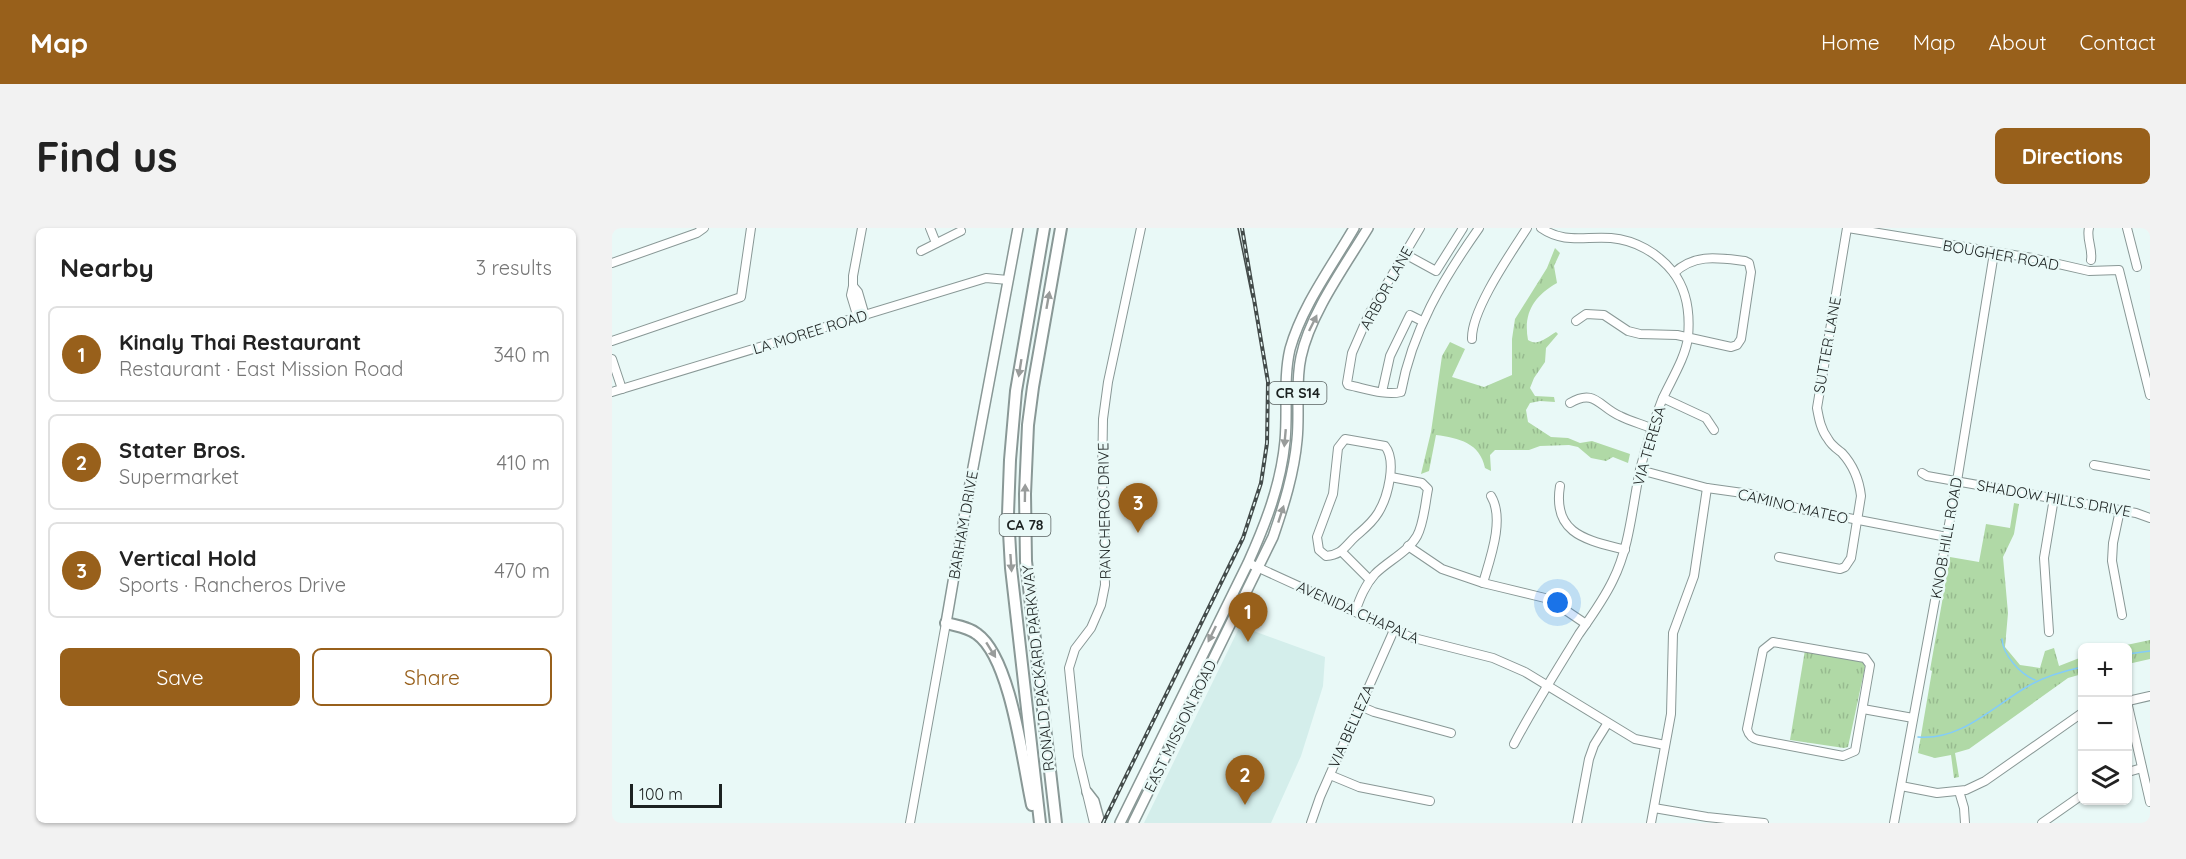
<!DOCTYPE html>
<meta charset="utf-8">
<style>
:root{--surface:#fff;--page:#f2f2f2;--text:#222;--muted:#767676;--line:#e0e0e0;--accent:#98601b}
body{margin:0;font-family:Quicksand,sans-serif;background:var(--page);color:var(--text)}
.controls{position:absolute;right:18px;bottom:18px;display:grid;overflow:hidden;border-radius:9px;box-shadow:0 2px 4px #0004}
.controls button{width:54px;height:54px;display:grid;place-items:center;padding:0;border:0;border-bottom:2px solid var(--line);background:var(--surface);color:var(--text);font:30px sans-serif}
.scale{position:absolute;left:18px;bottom:15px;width:92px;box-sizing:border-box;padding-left:6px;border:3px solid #1c2221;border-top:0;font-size:16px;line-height:21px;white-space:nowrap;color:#1c2221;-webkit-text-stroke:4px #e9f9f7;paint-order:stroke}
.you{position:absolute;left:946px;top:375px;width:21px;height:21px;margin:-15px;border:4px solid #fff;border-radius:50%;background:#1a73e8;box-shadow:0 0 0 9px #1a73e833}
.badge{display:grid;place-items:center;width:39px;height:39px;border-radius:50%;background:var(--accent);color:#fff;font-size:20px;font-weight:700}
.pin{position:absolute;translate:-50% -50px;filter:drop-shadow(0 2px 3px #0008)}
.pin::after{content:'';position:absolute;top:32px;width:21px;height:18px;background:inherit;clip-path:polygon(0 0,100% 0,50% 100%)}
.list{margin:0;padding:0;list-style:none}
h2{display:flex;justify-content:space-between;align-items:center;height:78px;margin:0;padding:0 24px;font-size:26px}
h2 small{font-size:20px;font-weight:400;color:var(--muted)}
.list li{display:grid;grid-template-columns:39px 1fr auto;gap:18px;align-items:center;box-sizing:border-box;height:96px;margin:0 12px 12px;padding:0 12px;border:2px solid var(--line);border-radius:9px}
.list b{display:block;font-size:22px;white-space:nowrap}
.list p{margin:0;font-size:20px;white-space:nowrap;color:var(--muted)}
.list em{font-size:20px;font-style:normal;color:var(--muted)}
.actions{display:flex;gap:12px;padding:18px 24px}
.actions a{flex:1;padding:14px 0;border:2px solid var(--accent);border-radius:9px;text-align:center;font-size:21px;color:var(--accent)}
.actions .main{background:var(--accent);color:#fff}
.icon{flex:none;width:33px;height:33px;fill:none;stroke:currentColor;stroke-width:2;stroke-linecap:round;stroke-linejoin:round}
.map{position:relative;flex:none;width:1538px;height:595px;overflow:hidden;border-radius:9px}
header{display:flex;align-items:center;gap:36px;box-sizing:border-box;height:84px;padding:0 30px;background:var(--accent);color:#fff}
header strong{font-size:28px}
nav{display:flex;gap:33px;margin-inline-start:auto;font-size:21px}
.intro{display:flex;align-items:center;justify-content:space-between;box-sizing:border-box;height:144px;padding:0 36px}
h1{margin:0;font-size:42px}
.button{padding:15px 27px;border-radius:9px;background:var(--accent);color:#fff;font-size:21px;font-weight:700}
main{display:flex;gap:36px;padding:0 36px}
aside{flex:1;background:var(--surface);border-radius:9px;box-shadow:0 2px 4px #0004}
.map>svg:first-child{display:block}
.built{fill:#d4eeeb}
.park{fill:url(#park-tufts)}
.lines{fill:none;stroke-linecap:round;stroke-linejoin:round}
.stream{stroke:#83ccf9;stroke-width:1.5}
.minor-casing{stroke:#899896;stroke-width:10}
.major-casing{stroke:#899896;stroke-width:12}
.highway-casing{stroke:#899896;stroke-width:14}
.minor{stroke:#fff;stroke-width:8}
.major{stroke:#fff;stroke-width:9}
.highway{stroke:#fff;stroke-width:10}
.tram{stroke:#434b4a;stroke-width:1.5}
.rail-casing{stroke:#434b4a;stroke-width:4}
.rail{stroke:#e9f9f7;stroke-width:1.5;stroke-dasharray:4.5;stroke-linecap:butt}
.oneway{fill:#999c9b}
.labels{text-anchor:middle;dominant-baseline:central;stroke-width:5;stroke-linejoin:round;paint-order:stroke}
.shield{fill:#e9f9f7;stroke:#5a6261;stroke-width:1.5}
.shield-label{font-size:14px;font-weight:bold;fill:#1c2221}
.street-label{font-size:15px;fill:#1c2221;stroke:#e9f9f7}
</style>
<header>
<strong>Map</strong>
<nav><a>Home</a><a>Map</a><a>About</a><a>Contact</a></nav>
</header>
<div class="intro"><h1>Find us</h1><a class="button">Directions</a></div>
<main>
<aside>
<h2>Nearby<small>3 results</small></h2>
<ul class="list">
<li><span class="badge">1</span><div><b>Kinaly Thai Restaurant</b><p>Restaurant · East Mission Road</p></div><em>340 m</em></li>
<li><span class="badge">2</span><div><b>Stater Bros.</b><p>Supermarket</p></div><em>410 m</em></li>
<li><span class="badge">3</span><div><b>Vertical Hold</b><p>Sports · Rancheros Drive</p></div><em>470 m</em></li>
</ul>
<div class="actions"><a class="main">Save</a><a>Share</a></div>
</aside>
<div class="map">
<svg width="1538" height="595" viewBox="0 0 1538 595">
<defs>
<pattern id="park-tufts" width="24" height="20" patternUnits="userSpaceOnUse" patternTransform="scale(1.5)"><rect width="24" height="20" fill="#b0d9a6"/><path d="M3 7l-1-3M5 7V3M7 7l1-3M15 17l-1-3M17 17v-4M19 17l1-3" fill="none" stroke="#97ba8f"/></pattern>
</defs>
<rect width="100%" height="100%" fill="#e9f9f7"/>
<!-- built -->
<polygon class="built" points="628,398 713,429 711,458 689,528 659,595 532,595"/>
<!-- park -->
<g class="park">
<path d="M943 20 948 25 942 38 945 55C922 68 911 85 916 112 926 119 935 109 944 104L946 106 934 120 933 134 922 150 918 160 923 168 942 169 943 174 928 173 918 175 914 182 916 194 939 209 956 210 968 215 980 213 1018 226 1016 235 1001 229 994 233 979 230 966 219 957 217 928 218 917 222H883L878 227 879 243 873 240C868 215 847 210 824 207L817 243 809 246 819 204 830 128 838 114 853 121 840 149 872 159 900 147V111L903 91 935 40Z"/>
<polygon points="1402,275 1407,276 1402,306 1391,329 1396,385 1393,419 1408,437 1428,440 1433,423 1442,420 1447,438 1470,429 1470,446 1456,450 1357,521 1343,525 1347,549 1342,550 1339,527 1323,530 1306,525 1320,443 1318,442 1338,329 1367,334 1374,296 1398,300"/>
<polygon points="1538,412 1538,431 1516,436 1516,419 1505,419"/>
<polygon points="1193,422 1251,434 1253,439 1236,519 1232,520 1178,512"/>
</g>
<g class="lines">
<!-- stream -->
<g class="stream">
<path d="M1390 411C1391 427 1408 446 1423 452"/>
<polyline points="1516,426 1538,423"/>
<path d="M1306 509C1350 513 1382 477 1418 457 1434 448 1452 443 1470 439"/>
</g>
<defs>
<g id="minor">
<polyline points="318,0 324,15"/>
<path d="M808 0 757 86 740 125 735 155 736 157C752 160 773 168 789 164 800 103 831 51 867 0"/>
<polyline points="1236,0 1420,30 1477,43 1507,42 1538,167"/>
<path d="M1477 0C1474 10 1481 21 1479 32"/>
<polyline points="1515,0 1525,39"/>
<polyline points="309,23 349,3"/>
<polyline points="793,26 824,43 851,0"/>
<polyline points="0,35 85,5 92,0"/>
<polyline points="241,58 241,48 250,0"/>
<polyline points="246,90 239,67 241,58 246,64 253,88"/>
<path d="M964 93 974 86 992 87 1016 103 1028 106 1065 107 1119 119 1125 117 1129 111 1139 44 1137 35 1133 33C1107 30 1083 25 1062 45"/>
<path d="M860 111C859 82 899 25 915 0"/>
<polyline points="0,113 129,69 139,0"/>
<polyline points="0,131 10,161"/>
<polyline points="0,164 374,50 396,52"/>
<polyline points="770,164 778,128 798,87 810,93"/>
<polyline points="1051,170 1094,190 1102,202"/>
<path d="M958 175C983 160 987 179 1008 188 1018 193 1029 196 1039 200"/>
<path d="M733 211 773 218C785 233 776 269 766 285 760 295 752 301 744 308 733 318 730 327 714 328L707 322 705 309 721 266 726 220Z"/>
<polyline points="1482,237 1538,247"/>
<polyline points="1028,242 1095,260 1138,266 1169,277 1335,309"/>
<polyline points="1310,245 1315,248 1524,285 1538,290"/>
<path d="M948 258C940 307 976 312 1013 322"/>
<polyline points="1508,282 1501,315 1500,333 1510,387"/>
<polyline points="796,318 830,341 871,355 937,371 974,396"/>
<polyline points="730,324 758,352"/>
<path d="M1167 329 1228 341 1233 339 1239 330 1249 268C1247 251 1241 237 1230 225 1225 221 1219 217 1216 211 1209 202 1207 191 1205 180L1235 0"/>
<polyline points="636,335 798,409 881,430 913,444 1023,511 1053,517"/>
<path d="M871 355C878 331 893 291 879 268"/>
<path d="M743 384C748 370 753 357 763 346 776 333 796 324 805 308 812 295 813 276 816 261L810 255 779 249"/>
<polyline points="1437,404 1432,330 1442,270"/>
<path d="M1161 414 1253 430 1258 437 1243 523 1231 528 1147 512C1140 511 1137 508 1135 501L1151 422Z"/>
<polyline points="1516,473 1538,468"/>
<polyline points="748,478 762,484 839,505"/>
<polyline points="1516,478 1538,574"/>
<polyline points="1251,481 1301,490"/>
<path d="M902 516C922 478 945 442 967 406 979 389 992 371 1001 352 1018 318 1020 279 1028 242 1034 218 1041 195 1050 172 1058 154 1074 129 1076 109 1078 87 1075 62 1061 44 1046 25 1023 12 999 10 973 8 952 16 929 0"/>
<polyline points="1516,544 1530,540"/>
<polyline points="718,547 747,559 818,573"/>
<polyline points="1289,558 1325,565 1354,562 1373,553 1470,485"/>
<polyline points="1347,563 1352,580 1353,595"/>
<polyline points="1042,580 1095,589 1152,595"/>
<polyline points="298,595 334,395"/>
<polyline points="482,595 466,528 457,440 463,421 479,400 489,377 493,357 490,250 491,191 496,154 529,0"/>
<polyline points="699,595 708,569 782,402"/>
<polyline points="965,595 977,531 982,517 995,496"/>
<polyline points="1039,595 1059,486 1061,405 1082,348 1095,260"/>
<polyline points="1282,595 1345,253 1382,25"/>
<polyline points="1430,595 1470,567"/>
</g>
<g id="major">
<polyline points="334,395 357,261 406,0"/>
<polyline points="475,564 482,573 488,595"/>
<path d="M508 595 636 335C654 295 669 256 673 213 676 182 671 151 678 121 690 78 720 38 742 0"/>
<path d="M521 595 661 309C672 277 682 245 685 212 688 184 683 156 689 129 698 86 733 38 756 0"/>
</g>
<g id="highway">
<path d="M334 395C345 398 356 399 365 406 399 430 411 536 420 577"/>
<polyline points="428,595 399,340 396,286 398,232 404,163 432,0"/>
<polyline points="444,595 414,333 413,266 416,197 421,159 449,0"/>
</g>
</defs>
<!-- minor casing -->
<use href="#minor" class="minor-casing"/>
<!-- major casing -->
<use href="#major" class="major-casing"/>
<!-- highway casing -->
<use href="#highway" class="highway-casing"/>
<!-- minor -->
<use href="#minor" class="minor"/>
<!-- major -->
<use href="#major" class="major"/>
<!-- highway -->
<use href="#highway" class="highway"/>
<!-- tram -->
<polyline class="tram" points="626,0 640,69"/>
<defs>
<polyline id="rail" points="491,595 631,310 649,255 655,215 656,154 630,0"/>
</defs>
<!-- rail casing -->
<use href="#rail" class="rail-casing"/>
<!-- rail -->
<use href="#rail" class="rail"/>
</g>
<!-- one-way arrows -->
<defs><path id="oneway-solid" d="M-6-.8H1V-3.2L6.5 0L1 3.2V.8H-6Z" transform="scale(1.5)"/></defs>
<g class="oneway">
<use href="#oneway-solid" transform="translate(436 72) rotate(-80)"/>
<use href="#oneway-solid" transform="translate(701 95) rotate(-64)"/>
<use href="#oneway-solid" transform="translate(408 140) rotate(99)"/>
<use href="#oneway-solid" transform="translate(673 210) rotate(95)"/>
<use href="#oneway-solid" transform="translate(413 265) rotate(-89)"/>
<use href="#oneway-solid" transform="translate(669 286) rotate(-72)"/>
<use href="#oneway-solid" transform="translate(399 335) rotate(86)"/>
<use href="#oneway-solid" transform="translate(600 406) rotate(116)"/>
<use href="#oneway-solid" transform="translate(379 422) rotate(58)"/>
</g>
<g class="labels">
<!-- shield labels -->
<g class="shield">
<rect x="657.5" y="154" width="57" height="22" rx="4.5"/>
<rect x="387.5" y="286" width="51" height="22" rx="4.5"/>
</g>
<g class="shield-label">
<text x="686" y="165">CR S14</text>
<text x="413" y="297">CA 78</text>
</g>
<!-- street labels -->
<g class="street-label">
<text transform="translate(1389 27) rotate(10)">BOUGHER ROAD</text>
<text transform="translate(774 60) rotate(-61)">ARBOR LANE</text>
<text transform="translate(198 104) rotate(-17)">LA MOREE ROAD</text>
<text transform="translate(1215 117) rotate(-80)">SUTTER LANE</text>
<text transform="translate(1037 218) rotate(-74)">VIA TERESA</text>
<text transform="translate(1442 270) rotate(10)">SHADOW HILLS DRIVE</text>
<text transform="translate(1181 278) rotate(13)">CAMINO MATEO</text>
<text transform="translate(492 283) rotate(-91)">RANCHEROS DRIVE</text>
<text transform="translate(351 297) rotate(-80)">BARHAM DRIVE</text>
<text transform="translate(1334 310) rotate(-80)">KNOB HILL ROAD</text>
<text transform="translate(746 384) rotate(24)">AVENIDA CHAPALA</text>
<text transform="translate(426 440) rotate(-96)">RONALD PACKARD PARKWAY</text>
<text transform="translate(568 498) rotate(-64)">EAST MISSION ROAD</text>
<text transform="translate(739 498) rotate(-66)">VIA BELLEZA</text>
</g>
</g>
</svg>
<div class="controls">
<button>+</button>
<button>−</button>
<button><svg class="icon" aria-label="layers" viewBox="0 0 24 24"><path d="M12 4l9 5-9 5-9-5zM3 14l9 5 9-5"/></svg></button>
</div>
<div class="scale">100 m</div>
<div class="you"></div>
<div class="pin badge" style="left:636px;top:414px">1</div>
<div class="pin badge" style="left:633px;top:577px">2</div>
<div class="pin badge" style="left:526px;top:305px">3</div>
</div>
</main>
